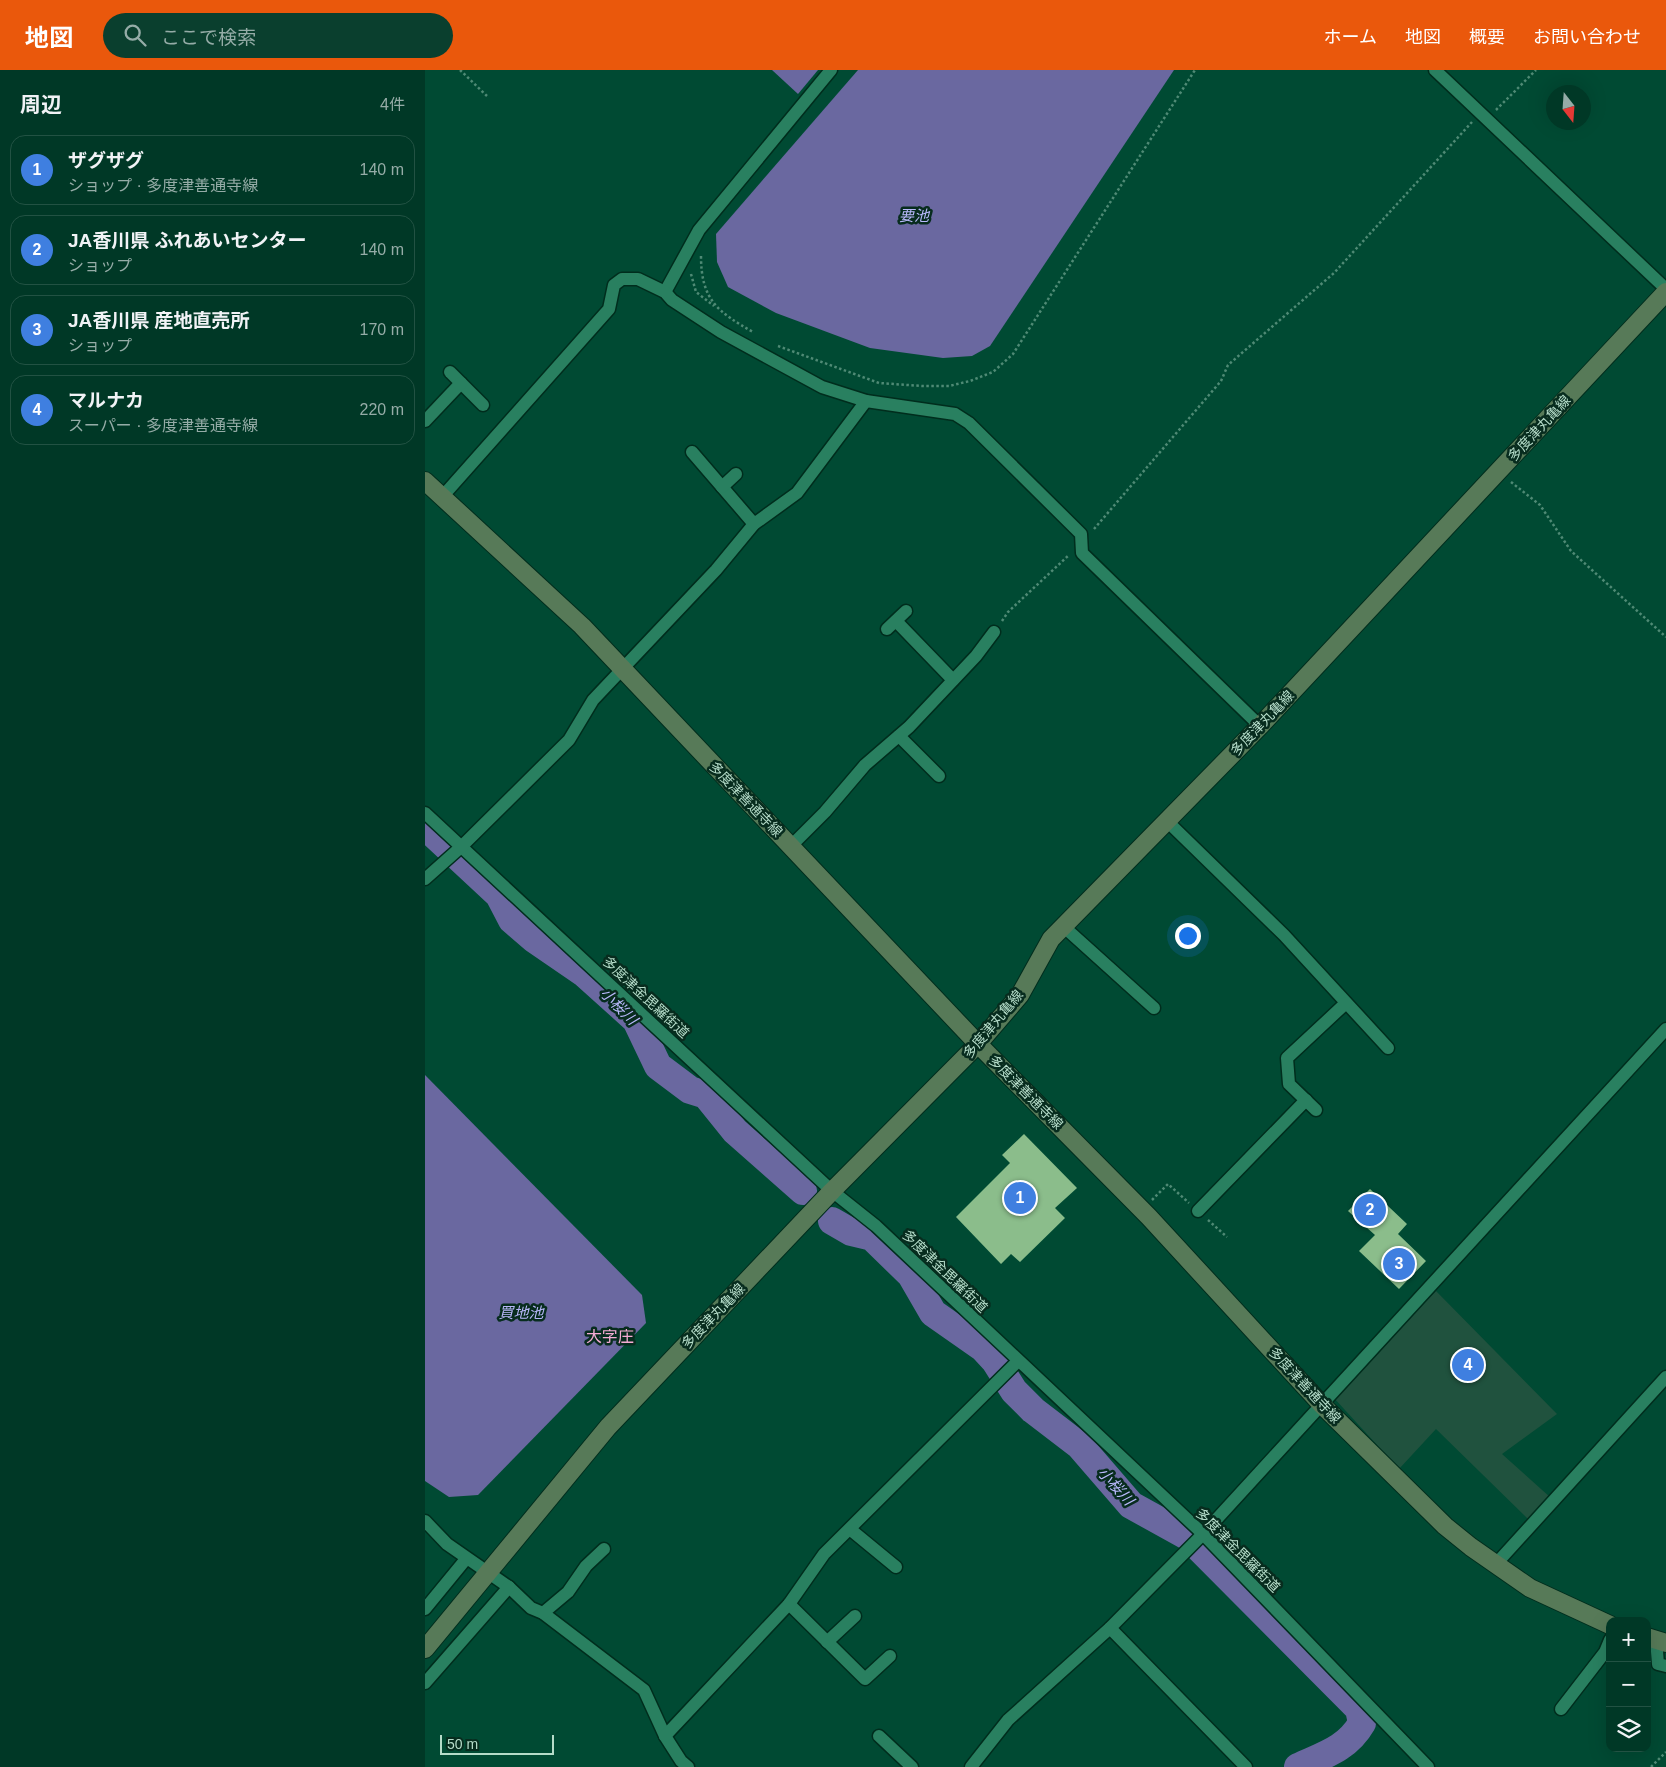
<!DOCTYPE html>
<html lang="ja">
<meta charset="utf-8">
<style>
:root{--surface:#003826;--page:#0a3f2e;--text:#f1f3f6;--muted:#95aca7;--line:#225243;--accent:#ea580c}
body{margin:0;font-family:Helvetica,"Noto Sans JP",sans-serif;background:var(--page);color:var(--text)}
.controls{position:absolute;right:15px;bottom:15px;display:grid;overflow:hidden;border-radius:10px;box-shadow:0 5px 20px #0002}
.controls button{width:45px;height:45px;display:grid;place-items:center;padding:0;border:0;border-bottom:1px solid var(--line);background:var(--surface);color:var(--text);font:25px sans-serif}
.compass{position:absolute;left:1121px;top:15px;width:45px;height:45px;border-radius:50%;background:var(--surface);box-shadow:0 5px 20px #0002;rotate:163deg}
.scale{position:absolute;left:15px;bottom:12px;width:114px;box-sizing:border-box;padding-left:5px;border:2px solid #b5dcc9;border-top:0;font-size:14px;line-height:18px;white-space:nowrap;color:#b5dcc9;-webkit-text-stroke:4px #072c1e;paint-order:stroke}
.you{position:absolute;left:762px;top:865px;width:18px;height:18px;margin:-12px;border:4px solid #fff;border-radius:50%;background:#1a73e8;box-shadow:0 0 0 8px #1a73e833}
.badge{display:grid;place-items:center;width:32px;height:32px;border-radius:50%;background:var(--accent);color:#fff;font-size:16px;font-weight:700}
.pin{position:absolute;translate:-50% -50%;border:2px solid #fff;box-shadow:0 1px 5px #0006}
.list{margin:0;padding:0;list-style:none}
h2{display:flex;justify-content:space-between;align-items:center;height:65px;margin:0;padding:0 20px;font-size:21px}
h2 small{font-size:16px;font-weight:400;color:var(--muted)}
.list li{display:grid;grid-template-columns:32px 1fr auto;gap:15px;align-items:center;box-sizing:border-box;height:70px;margin:0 10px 10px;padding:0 10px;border:1px solid var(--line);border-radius:15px}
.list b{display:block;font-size:19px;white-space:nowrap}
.list p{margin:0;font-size:16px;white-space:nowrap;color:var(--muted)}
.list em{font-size:16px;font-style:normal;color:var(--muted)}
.icon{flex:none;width:28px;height:28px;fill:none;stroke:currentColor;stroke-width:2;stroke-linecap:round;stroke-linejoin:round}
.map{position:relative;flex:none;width:1241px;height:1697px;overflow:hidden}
header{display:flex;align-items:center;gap:30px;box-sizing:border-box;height:70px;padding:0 25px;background:var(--accent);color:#fff}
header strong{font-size:24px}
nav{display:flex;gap:28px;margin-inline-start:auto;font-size:18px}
.search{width:350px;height:45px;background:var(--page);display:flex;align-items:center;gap:12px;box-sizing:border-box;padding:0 18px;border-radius:28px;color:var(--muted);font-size:19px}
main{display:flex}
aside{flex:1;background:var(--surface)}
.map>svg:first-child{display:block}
.built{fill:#20523e}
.water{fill:#6a68a0}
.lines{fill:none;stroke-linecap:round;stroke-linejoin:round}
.river{stroke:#6a68a0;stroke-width:28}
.building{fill:#8bbd8b}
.street-casing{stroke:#002d1d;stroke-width:15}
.secondary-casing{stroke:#002d1d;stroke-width:20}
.path{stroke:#4f8a75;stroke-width:2.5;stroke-dasharray:2.5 2.5;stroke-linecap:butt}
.street{stroke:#298060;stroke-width:12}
.secondary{stroke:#577a58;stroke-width:18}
.labels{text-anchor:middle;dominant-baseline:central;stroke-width:5;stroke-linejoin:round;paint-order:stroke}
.street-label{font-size:14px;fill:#b5dcc9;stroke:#072c1e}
.water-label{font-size:15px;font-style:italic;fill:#b9b8fb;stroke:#072c1e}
.quarter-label{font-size:16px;fill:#f5acd5;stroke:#072c1e}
</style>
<header>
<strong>地図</strong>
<div class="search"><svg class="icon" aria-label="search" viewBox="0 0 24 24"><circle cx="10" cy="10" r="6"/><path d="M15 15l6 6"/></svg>ここで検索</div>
<nav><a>ホーム</a><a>地図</a><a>概要</a><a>お問い合わせ</a></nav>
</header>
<main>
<aside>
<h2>周辺<small>4件</small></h2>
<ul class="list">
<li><span class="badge" style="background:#3f7fe0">1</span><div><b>ザグザグ</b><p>ショップ · 多度津善通寺線</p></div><em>140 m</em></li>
<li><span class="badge" style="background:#3f7fe0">2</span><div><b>JA香川県 ふれあいセンター</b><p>ショップ</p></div><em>140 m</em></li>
<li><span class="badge" style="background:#3f7fe0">3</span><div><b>JA香川県 産地直売所</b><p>ショップ</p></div><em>170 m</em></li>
<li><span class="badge" style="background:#3f7fe0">4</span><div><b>マルナカ</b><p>スーパー · 多度津善通寺線</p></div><em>220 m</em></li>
</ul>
</aside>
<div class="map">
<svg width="1241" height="1697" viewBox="0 0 1241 1697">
<rect width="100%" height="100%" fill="#004a33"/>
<!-- built -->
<polygon class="built" points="1011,1221 1132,1344 1077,1384 1126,1428 1104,1450 1011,1359 974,1399 909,1328"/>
<!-- water -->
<g class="water">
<polygon points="347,0 393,0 373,24"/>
<polygon points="433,0 749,0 565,276 547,286 518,288 445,278 351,243 303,217 292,192 291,164"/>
<polygon points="0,1005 217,1225 221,1253 53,1425 24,1427 0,1411"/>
</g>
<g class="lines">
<!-- river -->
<g class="river">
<polyline points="0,756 74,825 87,850 109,869 160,904 211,950 233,996 265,1020 281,1025 310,1061 378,1121"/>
<path d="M407 1151 426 1162 447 1167 486 1205 508 1243 558 1278 570 1291 589 1321 608 1340 655 1376 706 1435 762 1466 934 1639 937 1653C922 1679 899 1685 873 1697"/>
</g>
</g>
<!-- building -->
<g class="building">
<polygon points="599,1064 652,1118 630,1138 640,1148 595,1192 586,1184 576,1194 531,1147 585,1093 577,1085"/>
<polygon points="945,1119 982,1154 973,1164 1001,1191 974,1219 934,1181 950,1165 923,1141"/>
</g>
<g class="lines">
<defs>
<g id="street">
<polyline points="1010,0 1241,219"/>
<polyline points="240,222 274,160 406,0"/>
<polyline points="25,302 58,335"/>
<polyline points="0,351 36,313"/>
<polyline points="267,382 329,454"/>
<polyline points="297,417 311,404"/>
<polyline points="17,427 184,239 189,215 197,209 213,209 240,222 247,230 296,262 397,317 441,331 530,344 544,353 656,464 657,483 835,656"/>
<polyline points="471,551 528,610"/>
<polyline points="462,559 481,541"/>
<polyline points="474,666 514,706"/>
<polyline points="0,743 407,1121 451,1156 778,1464 1003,1697"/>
<polyline points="742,751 859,865 963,978"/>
<polyline points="366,776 400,742 440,695 484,657 551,586 569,562"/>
<polyline points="0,809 36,777 144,670 168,630 291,500 329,454 372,423 441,331"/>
<polyline points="638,856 729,938"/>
<polyline points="891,1040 864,1014 862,988 921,933"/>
<polyline points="773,1141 881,1030"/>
<polyline points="0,1451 22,1474 84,1517 106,1538 118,1543 219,1620 240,1666 256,1691 263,1697"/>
<polyline points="426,1460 471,1497"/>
<polyline points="1070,1495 1241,1307"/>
<polyline points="364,1534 440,1609 465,1586"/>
<polyline points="0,1539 41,1489"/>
<polyline points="118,1543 143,1522 161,1496 179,1479"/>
<polyline points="685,1558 821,1697"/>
<polyline points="1231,1569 1233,1594 1241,1596"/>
<polyline points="402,1572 430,1546"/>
<polyline points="0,1613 84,1517"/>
<polyline points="1136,1639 1180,1582 1185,1570"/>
<polyline points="240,1666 364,1534 399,1484 593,1291"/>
<polyline points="454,1666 487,1697"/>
<polyline points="546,1697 583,1650 685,1558 778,1464 1241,959"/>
</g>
<g id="secondary">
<polyline points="0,411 157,556 553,974 724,1147 896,1334 1020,1456 1046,1477 1105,1518 1185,1555"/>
<polyline points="1222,1567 1241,1573"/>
<polyline points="0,1579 183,1357 407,1121 553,974 595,925 626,869 835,656 1241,222"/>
</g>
</defs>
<!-- street casing -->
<use href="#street" class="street-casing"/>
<!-- secondary casing -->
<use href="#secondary" class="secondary-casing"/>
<!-- path -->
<g class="path">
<polyline points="35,0 62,26"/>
<polyline points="1071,40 1111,0"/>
<path d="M276 186C276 230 293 242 328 262"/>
<polyline points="266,204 271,222 289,236"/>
<polyline points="353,276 454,313 497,316 524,316 545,311 568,302 588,284 770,0"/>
<polyline points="1086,412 1115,435 1146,481 1241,567"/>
<polyline points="669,459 796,311 803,295 909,203 1047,52"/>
<polyline points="577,551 583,542 644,485"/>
<polyline points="727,1130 743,1114 764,1133"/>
<polyline points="783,1150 802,1167"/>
<polyline points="1226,1697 1241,1682"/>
</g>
<!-- street -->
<use href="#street" class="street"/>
<!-- secondary -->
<use href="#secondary" class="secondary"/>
</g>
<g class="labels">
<!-- street labels -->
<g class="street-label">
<text transform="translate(1114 358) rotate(-47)">多度津丸亀線</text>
<text transform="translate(837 653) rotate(-46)">多度津丸亀線</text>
<text transform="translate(321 729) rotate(46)">多度津善通寺線</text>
<text transform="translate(221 927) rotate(43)">多度津金毘羅街道</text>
<text transform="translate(568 954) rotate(-50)">多度津丸亀線</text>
<text transform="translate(601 1022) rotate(45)">多度津善通寺線</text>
<text transform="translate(520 1201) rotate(44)">多度津金毘羅街道</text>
<text transform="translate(288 1246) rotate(-46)">多度津丸亀線</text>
<text transform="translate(880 1315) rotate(47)">多度津善通寺線</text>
<text transform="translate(813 1480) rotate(45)">多度津金毘羅街道</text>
</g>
<!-- water labels -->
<g class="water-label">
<text x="489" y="145">要池</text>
<text transform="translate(194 936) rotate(45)">小桜川</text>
<text x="96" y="1242">買地池</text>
<text transform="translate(691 1416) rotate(48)">小桜川</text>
</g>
<!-- quarter labels -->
<g class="quarter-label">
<text x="185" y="1266">大字庄</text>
</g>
</g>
</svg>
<div class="controls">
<button>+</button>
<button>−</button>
<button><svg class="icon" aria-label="layers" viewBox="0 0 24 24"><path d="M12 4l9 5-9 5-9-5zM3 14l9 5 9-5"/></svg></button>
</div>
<svg class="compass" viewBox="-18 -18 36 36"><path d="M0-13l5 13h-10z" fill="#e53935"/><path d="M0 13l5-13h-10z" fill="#95aca7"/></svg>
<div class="scale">50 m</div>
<div class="you"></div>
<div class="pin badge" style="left:595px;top:1128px;background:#3f7fe0">1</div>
<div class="pin badge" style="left:945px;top:1140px;background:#3f7fe0">2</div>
<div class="pin badge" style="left:974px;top:1194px;background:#3f7fe0">3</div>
<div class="pin badge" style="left:1043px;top:1295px;background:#3f7fe0">4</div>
</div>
</main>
